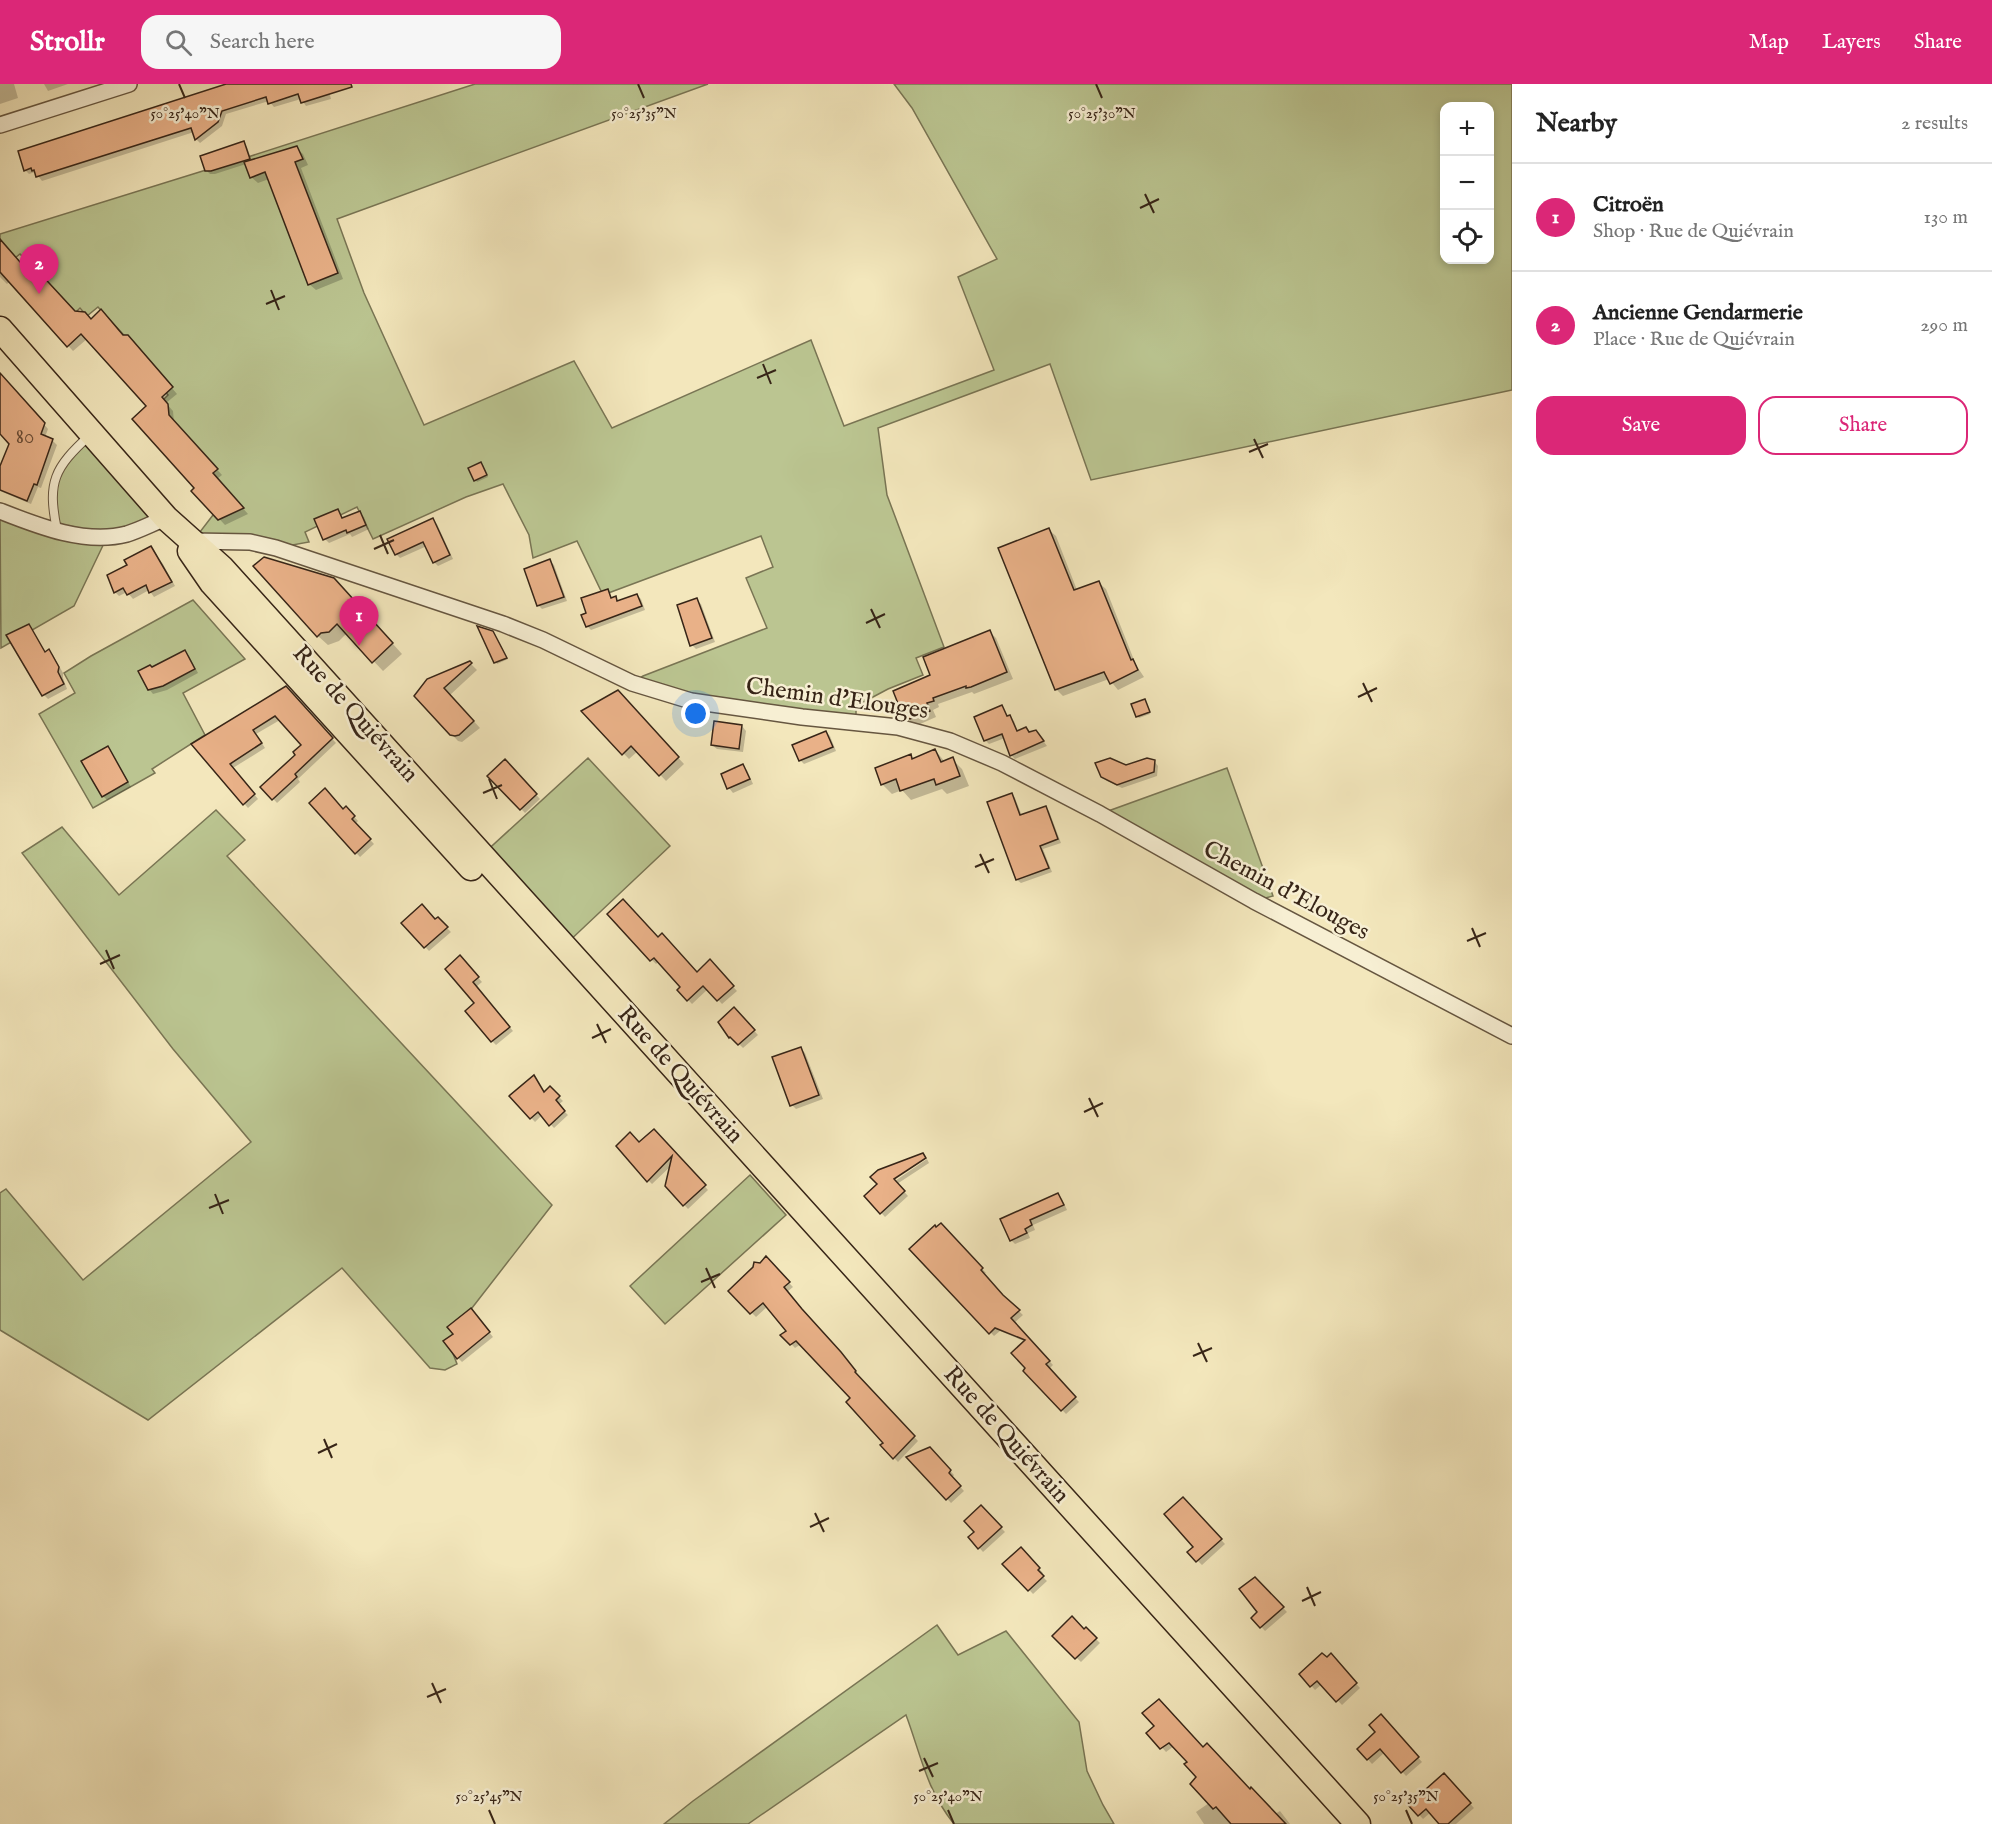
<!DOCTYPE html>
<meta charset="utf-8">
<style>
:root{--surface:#fff;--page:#f6f6f6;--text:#222;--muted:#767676;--line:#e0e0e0;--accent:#db2777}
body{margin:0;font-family:"IM FELL English",serif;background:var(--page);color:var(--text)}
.controls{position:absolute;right:18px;top:18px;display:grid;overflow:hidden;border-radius:12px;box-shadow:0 3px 9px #0003}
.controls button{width:54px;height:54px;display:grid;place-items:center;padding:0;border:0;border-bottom:2px solid var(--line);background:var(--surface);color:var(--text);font:30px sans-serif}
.you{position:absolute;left:696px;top:630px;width:21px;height:21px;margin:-15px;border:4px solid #fff;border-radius:50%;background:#1a73e8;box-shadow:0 0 0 9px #1a73e833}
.badge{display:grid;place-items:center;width:39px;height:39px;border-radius:50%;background:var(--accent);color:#fff;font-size:20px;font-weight:700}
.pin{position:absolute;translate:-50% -50px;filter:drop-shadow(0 2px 3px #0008)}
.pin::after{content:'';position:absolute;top:32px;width:21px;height:18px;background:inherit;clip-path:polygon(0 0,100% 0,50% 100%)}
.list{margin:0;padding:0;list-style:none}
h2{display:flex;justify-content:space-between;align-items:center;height:78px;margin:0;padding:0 24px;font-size:26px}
h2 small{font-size:20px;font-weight:400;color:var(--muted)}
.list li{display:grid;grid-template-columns:39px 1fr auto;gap:18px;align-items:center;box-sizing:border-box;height:108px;padding:0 24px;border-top:2px solid var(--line)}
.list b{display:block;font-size:22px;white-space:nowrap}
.list p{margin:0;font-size:20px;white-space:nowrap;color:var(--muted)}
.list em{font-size:20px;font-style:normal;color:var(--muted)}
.actions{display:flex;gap:12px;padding:18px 24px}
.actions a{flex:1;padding:14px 0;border:2px solid var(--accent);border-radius:18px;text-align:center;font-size:21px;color:var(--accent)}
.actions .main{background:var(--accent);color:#fff}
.icon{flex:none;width:33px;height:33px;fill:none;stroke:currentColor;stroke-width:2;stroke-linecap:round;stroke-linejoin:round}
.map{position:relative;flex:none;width:1512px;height:1740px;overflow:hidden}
header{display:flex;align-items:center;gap:36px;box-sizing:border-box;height:84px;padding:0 30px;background:var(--accent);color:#fff}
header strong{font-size:28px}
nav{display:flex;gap:33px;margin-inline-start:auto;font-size:21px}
.search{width:420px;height:54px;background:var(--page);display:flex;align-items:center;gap:15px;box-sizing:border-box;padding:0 21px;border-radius:18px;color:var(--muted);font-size:22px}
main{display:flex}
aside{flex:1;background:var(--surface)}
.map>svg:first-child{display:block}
.green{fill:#bbc591;stroke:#797554;stroke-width:1.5;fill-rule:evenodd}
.shadow{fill:#0003}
.building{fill:#e9b188;stroke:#372517;stroke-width:1.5}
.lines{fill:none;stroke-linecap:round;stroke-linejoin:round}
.service-casing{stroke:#665640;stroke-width:10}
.minor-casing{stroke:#665640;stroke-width:18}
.primary-casing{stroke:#372517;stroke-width:27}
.service{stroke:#f7efd3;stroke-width:8}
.minor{stroke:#f7efd3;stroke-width:15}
.primary{stroke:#f3e7bc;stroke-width:24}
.ticks{fill:none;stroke:#372517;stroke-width:2}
.labels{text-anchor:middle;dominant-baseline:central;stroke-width:5;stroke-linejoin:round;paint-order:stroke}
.number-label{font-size:21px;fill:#644833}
.street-label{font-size:24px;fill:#372517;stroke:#f7efd3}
.ticks-label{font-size:15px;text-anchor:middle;fill:#372517;stroke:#f7efd3;stroke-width:5;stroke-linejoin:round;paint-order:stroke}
</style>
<header>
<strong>Strollr</strong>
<div class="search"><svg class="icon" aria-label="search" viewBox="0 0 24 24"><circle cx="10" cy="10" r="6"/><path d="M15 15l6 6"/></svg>Search here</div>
<nav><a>Map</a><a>Layers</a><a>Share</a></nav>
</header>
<main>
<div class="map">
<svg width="1512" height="1740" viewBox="0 0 1512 1740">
<rect width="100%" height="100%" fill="#f3e7bc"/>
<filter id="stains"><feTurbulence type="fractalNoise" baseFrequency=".00333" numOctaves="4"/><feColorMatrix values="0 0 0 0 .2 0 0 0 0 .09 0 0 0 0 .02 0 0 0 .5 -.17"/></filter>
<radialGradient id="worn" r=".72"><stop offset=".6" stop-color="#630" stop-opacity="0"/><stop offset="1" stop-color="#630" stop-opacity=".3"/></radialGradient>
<!-- green -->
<g class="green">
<path d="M475 0H708L337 135 364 209 424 341 574 277 612 344 811 256 844 342 994 286 958 193 997 175 912 24 894 0H1512V306L1091 396 1050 280 878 344 887 411 944 563 916 574 923 591 888 605 856 622V638L802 633 632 599 643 592 767 544 746 494 773 483 761 452 603 511 577 457 533 474 529 451 503 400 466 413 373 455 357 423 305 448 309 458 276 464 193 457 213 431 206 385 158 321 168 311 163 305 168 299 98 223 87 232 80 224 75 229 20 170 15 174 0 157V150L251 72ZM1444 22H1490V176H1444Z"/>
<polygon points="92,349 166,434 107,453 74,522 1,564 0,427 57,446 52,424 58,387"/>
<polygon points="193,516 245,575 183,609 205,651 152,685 155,689 93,724 39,630 75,609 64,589 91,572"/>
<polygon points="588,674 670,762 564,862 482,771"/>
<polygon points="1227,684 1273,812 1254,817 1100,730"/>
<polygon points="216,726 245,756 227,772 552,1121 458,1242 450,1262 457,1280 445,1286 430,1284 342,1184 148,1336 0,1246 0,1109 6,1105 83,1196 251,1058 173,965 22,769 62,743 119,811"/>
<polygon points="750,1091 786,1131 665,1240 630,1202"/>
<path d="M937 1541 958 1571 1006 1547 1079 1638 1087 1687 1103 1721 1114 1740H954C926 1705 921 1671 906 1631L748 1740H664L693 1717Z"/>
</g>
<!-- shadow -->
<g class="shadow">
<polygon points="0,0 14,0 18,14 0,20"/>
<polygon points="44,0 68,0 48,7"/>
<polygon points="230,0 327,0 331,15 306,22 301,15 274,23 269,17 226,30 222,42 200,59 196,55 194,48 42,97 35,88 29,90 25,86"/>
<polygon points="244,59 247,63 252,77 296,64 303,70 308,81 301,84 343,195 316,206 309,200 269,95 258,99 251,93 246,80 215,90 210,90 206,86"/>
<polygon points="0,159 75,229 133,258 177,310 166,319 173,327 174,338 222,391 217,395 248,430 225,441 193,407 196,404 148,322 87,255 73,267 10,197 7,200 0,193"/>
<polygon points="1,291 48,345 45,353 52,356 57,361 41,404 38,403 31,420 0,407 0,394 11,359 0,348"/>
<polygon points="483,381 488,393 477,398 470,385"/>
<polygon points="337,427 344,435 360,429 364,433 369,445 352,453 350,450 329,459 325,455"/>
<polygon points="432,435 437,440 453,475 438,482 434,478 427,462 400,474 396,470"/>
<polygon points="1049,446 1056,452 1077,506 1099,499 1106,505 1136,581 1144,593 1118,606 1109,595 1063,612 1056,605"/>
<polygon points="150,464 163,480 175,502 154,513 149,506 133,515 127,508 119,512 115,508 109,492 129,482"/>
<polygon points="550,477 554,481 567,517 542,525 538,521"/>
<polygon points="344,506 402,570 383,587 347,549 339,557 328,561 318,552"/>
<polygon points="607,507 613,515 615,514 619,518 637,511 641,515 645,526 591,546 587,542 587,530"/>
<polygon points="696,516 701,520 715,558 696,565 692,561"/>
<polygon points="29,541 46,569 49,567 53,571 63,589 63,594 67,605 48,615 44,611"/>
<polygon points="990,548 996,554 1013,595 974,610 972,608 938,620 939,623 933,626 936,633 918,641 911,638 905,631 932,592"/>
<polygon points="495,551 508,575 497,580 496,578"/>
<polygon points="185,568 189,572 198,589 167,606 153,610 149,605 152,585"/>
<polygon points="470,579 477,586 450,611 480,644 462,658 458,657 416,612"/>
<polygon points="286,604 336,659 298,695 300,698 277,719 263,703 297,671 303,661 280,636 256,650 265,664 233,684 258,715 248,724 193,661"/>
<polygon points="617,608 684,680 666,697 638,667 629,675 583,628"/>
<polygon points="1146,618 1150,630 1139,634 1137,632"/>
<polygon points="1002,623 1008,633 1014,637 1018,648 1026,645 1031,649 1036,647 1047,662 1015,675 1011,671 1005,654 989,660 985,656"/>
<polygon points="742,642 746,647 743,668 717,665 712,661"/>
<polygon points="826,648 830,652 836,667 804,680 800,676"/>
<polygon points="935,666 945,678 952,675 962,685 969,702 947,710 942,705 911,716 902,706 892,710 882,700 911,672 914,675"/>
<polygon points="111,668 131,703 107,716 103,712"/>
<polygon points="505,677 540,715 525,729 490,692"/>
<polygon points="1154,677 1158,682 1157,692 1122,704 1107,697 1102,692"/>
<polygon points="742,682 747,686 753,700 733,709 729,704 723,691"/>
<polygon points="1012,710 1015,714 1022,732 1045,724 1049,727 1061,759 1043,765 1052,788 1021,799 1017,796"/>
<polygon points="311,719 350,728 358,737 355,740 374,760 360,773"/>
<polygon points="438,835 451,848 429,867 403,839 435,837"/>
<polygon points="658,855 697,889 710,878 737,907 722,920 708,905 692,920 679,906 682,903 659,877 656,880 652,876"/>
<polygon points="464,878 482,898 476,903 513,947 496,961 492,957 476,920"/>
<polygon points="734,925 758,951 743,964 735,956"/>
<polygon points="800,964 805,969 823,1015 796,1025 792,1021"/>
<polygon points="534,993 545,1009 550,1004 563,1017 558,1021 568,1031 554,1044 542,1031 535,1038 511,1012"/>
<polygon points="654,1047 708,1106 688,1125 666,1101 672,1081 652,1100 648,1096 639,1060"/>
<polygon points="927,1075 929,1079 897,1100 908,1112 885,1133 866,1112 887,1098 889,1101"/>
<polygon points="1058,1111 1062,1115 1067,1126 1033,1141 1035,1146 1028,1149 1030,1154 1015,1160 1011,1156 1002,1136"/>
<polygon points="941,1141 986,1189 984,1190 1005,1214 1023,1231 1014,1239 1053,1281 1049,1285 1079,1318 1066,1330 1025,1287 1027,1284 1026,1258 1000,1247 994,1252 911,1165"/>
<polygon points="766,1175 793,1203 787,1208 845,1274 859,1292 858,1293 918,1357 898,1378 882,1361 885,1359 853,1315 801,1260 795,1264 783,1251 788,1247 768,1222 756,1233 730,1207"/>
<polygon points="475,1230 493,1253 462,1278 458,1274"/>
<polygon points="929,1364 954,1391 952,1394 964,1407 951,1419 909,1374"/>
<polygon points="1183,1415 1225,1460 1202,1481 1189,1468 1195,1463"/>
<polygon points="981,1423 1005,1448 983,1468 970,1453 977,1448"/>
<polygon points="1021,1465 1043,1489 1041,1491 1047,1497 1033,1510 1005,1480"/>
<polygon points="1255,1495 1287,1528 1265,1547 1253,1534 1259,1529"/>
<polygon points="1086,1545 1100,1559 1081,1578 1054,1552 1084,1547"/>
<polygon points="1331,1572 1360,1604 1342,1621 1322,1600 1315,1606 1301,1590"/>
<polygon points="1381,1632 1422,1678 1406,1692 1385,1668 1372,1680 1359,1665 1377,1648"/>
<polygon points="1149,1649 1203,1664 1275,1730 1280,1727 1290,1740 1204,1740 1196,1728 1209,1719 1198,1693 1189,1678 1174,1662 1166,1668"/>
<polygon points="1444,1691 1474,1724 1456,1740 1441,1740 1431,1728 1423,1735 1410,1721"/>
</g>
<!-- building -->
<g class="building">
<polygon points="226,0 351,0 352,3 301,19 298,10 268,20 266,13 222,27 218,38 195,56 191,44 36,93 34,86 32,87 31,84 24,87 18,67"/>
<polygon points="244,57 250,75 211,87 205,87 200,72"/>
<polygon points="297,62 303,75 295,78 338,189 308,201 265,88 250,94 244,78"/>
<polygon points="0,155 20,178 25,173 75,227 85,228 91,235 101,225 123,251 128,251 173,303 162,313 168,320 169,331 218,385 213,389 244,424 218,436 191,407 194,404 132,335 146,322 81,250 67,263 0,188"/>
<polygon points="0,289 45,339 41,350 53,355 37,401 34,400 27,417 0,406 0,382 9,360 0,350"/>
<polygon points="481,378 487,391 474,397 468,384"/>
<polygon points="338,425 342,434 360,427 366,441 347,449 346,446 323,456 314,435"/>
<polygon points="433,434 450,471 433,479 423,458 395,471 387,455"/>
<polygon points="1049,444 1074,506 1099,497 1131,576 1133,575 1138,586 1110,600 1104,588 1055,606 998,464"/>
<polygon points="151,462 172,498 149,509 146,501 127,511 123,504 114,509 107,491 127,481 124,476"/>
<polygon points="264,473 334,494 393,559 372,579 337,540 329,548 321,549 317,553 253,482"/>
<polygon points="550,475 564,513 537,522 524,485"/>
<polygon points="608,505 611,514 616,512 617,517 637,510 642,522 586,543 581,531 586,529 581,514"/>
<polygon points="697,514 712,554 690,562 677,521"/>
<polygon points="29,540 45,568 49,565 59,583 58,588 64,600 42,612 6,551"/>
<polygon points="477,542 493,547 507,574 494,579"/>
<polygon points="990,546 1007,588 971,603 966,604 966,602 933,614 934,617 927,619 930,627 910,635 903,632 893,607 930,591 923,573"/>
<polygon points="185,566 195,585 163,602 148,606 138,587 150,581 152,583"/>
<polygon points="470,577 472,579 444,604 474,637 459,651 455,652 450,651 414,612 427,595"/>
<polygon points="286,602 333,654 295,690 297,693 272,716 260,703 295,671 293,668 301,661 275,632 253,646 262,659 230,680 255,710 243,721 191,660"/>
<polygon points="618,606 679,673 659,692 631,662 622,671 581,627"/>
<polygon points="1145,615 1150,628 1136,633 1131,620"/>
<polygon points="1002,621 1007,632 1010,631 1017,647 1026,643 1029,648 1036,646 1044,657 1010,672 1002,650 984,657 974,633"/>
<polygon points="714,637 742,641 739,665 711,661"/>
<polygon points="826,647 833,663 799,677 792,661"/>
<polygon points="108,662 128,698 102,713 81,677"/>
<polygon points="935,665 941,678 953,673 960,692 936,701 934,695 900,707 896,695 881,701 875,684 911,670 912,675"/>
<polygon points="1110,674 1126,681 1147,674 1155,676 1154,688 1117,701 1101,693 1095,679"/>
<polygon points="505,675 537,710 520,726 487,692"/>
<polygon points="743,680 750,695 727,705 721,690"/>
<polygon points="325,704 343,725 346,722 355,732 352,735 371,755 355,770 309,719"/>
<polygon points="1012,709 1020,731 1046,722 1058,755 1040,762 1049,784 1016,796 987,718"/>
<polygon points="623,815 658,853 662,849 697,888 710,875 734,902 717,917 703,902 687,917 677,906 680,903 654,874 650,877 607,830"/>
<polygon points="422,820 435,835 438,833 448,843 424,864 401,839"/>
<polygon points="460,871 479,893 473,898 510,943 491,958 465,927 474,919 445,885"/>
<polygon points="734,923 755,946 738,961 730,953 729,954 718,938"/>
<polygon points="801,963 819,1011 790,1022 772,973"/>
<polygon points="534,991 544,1008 550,1002 560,1012 556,1016 565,1027 549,1042 538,1028 530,1035 509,1012"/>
<polygon points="654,1045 706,1101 683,1122 665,1102 672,1072 647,1098 616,1062 630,1048 639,1058"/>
<polygon points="923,1069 926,1074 894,1095 905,1107 880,1130 864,1112 877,1100 870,1093 878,1086"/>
<polygon points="1058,1109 1064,1121 1030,1136 1032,1141 1025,1145 1027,1149 1010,1157 1000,1135"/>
<polygon points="941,1139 983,1184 981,1186 1003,1211 1020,1226 1011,1234 1050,1277 1046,1280 1076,1313 1061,1327 1023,1287 1025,1284 1011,1269 1025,1256 995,1244 989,1250 909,1165 935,1141 936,1143"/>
<polygon points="766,1172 790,1198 784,1203 802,1225 841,1268 856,1287 855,1288 915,1352 893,1375 880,1361 883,1359 846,1318 850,1314 796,1257 790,1261 780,1251 786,1247 763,1219 750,1230 728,1207 753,1183 754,1178 760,1179"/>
<polygon points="471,1224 490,1248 457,1275 443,1257 453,1250 447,1243"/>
<polygon points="930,1363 951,1386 949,1389 961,1402 946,1416 906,1373"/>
<polygon points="1183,1413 1222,1455 1196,1478 1187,1468 1193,1463 1164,1430"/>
<polygon points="981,1421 1002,1443 978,1465 968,1453 974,1448 964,1437"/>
<polygon points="1021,1463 1040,1484 1038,1486 1044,1492 1028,1507 1002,1480"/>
<polygon points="1255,1493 1284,1523 1260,1544 1251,1534 1257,1528 1239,1505"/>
<polygon points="1072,1532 1084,1545 1086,1543 1097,1554 1075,1575 1052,1552"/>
<polygon points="1322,1569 1327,1573 1331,1569 1357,1599 1336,1618 1317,1597 1310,1603 1299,1590"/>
<polygon points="1159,1615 1203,1663 1207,1659 1250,1705 1251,1703 1286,1740 1231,1740 1216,1723 1213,1725 1190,1700 1196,1693 1184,1680 1187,1678 1169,1659 1160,1665 1146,1649 1154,1642 1142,1629"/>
<polygon points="1381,1630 1419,1673 1401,1689 1380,1665 1367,1676 1357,1665 1375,1648 1369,1641"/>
<polygon points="1444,1689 1471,1719 1448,1740 1439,1740 1426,1725 1418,1732 1408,1721"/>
</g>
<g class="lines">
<defs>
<path id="service" d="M57 446C47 398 54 384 90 351"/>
<g id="minor">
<polyline points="0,41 129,0"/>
<path d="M0 427C38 442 85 461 127 450 140 446 153 439 166 434"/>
<polyline points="192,457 250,458 276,464 503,540 543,556 632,599 691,617 802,633 898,643 950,657 1002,679 1100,730 1254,817 1512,952"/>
</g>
<g id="primary">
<polyline points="0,245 166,434 222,484 1358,1740"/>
<polyline points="190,467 212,499 471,784"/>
</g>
</defs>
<!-- service casing -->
<use href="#service" class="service-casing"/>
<!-- minor casing -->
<use href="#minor" class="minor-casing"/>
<!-- primary casing -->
<use href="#primary" class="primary-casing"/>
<!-- service -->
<use href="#service" class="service"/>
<!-- minor -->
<use href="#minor" class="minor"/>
<!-- primary -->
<use href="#primary" class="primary"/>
</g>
<!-- ticks -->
<path class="ticks" d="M179 0 185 14M638 0 644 14M1096 0 1102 14M1145 110 1154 129M1140 124 1159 115M271 206 279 226M266 220 285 212M763 280 771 300M757 294 776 286M1254 355 1263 374M1249 368 1268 360M380 451 388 470M374 465 394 456M871 525 880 544M866 539 885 530M1363 599 1372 618M1358 613 1377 604M489 695 497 715M483 709 502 701M980 770 989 789M975 783 994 775M1472 844 1480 863M1467 857 1486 849M106 866 114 885M100 880 120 871M597 940 606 959M592 954 611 945M1089 1014 1098 1033M1084 1028 1103 1019M215 1110 223 1130M209 1124 229 1116M706 1184 715 1204M701 1198 720 1190M1198 1259 1207 1278M1193 1272 1212 1264M324 1355 332 1374M318 1369 337 1360M815 1429 824 1448M810 1443 829 1434M1307 1503 1315 1522M1302 1517 1321 1508M432 1599 441 1619M427 1613 446 1605M924 1674 933 1693M919 1687 938 1679M489 1726 495 1740M948 1726 954 1740M1406 1726 1412 1740"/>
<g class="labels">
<!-- number labels -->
<g class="number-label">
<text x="25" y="353">80</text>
</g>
<!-- street labels -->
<g class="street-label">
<text transform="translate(837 615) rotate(8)">Chemin d'Elouges</text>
<text transform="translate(355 630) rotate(48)">Rue de Quiévrain</text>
<text transform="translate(1286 807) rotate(28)">Chemin d'Elouges</text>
<text transform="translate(680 991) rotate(48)">Rue de Quiévrain</text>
<text transform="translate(1006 1351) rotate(48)">Rue de Quiévrain</text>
</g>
</g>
<g class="ticks-label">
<text x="185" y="34">50°25'40"N</text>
<text x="644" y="34">50°25'35"N</text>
<text x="1102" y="34">50°25'30"N</text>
<text x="489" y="1717">50°25'45"N</text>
<text x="948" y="1717">50°25'40"N</text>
<text x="1406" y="1717">50°25'35"N</text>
</g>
<rect width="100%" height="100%" filter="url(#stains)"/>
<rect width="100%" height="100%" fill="url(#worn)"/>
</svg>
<div class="controls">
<button>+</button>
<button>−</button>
<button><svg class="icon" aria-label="locate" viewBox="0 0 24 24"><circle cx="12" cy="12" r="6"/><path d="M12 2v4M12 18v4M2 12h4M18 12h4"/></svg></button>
</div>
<div class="you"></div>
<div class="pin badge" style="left:359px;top:562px">1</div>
<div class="pin badge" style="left:39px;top:210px">2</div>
</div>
<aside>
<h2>Nearby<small>2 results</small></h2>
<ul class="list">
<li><span class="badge">1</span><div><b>Citroën</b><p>Shop · Rue de Quiévrain</p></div><em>130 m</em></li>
<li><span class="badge">2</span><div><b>Ancienne Gendarmerie</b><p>Place · Rue de Quiévrain</p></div><em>290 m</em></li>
</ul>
<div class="actions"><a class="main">Save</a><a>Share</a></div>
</aside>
</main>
